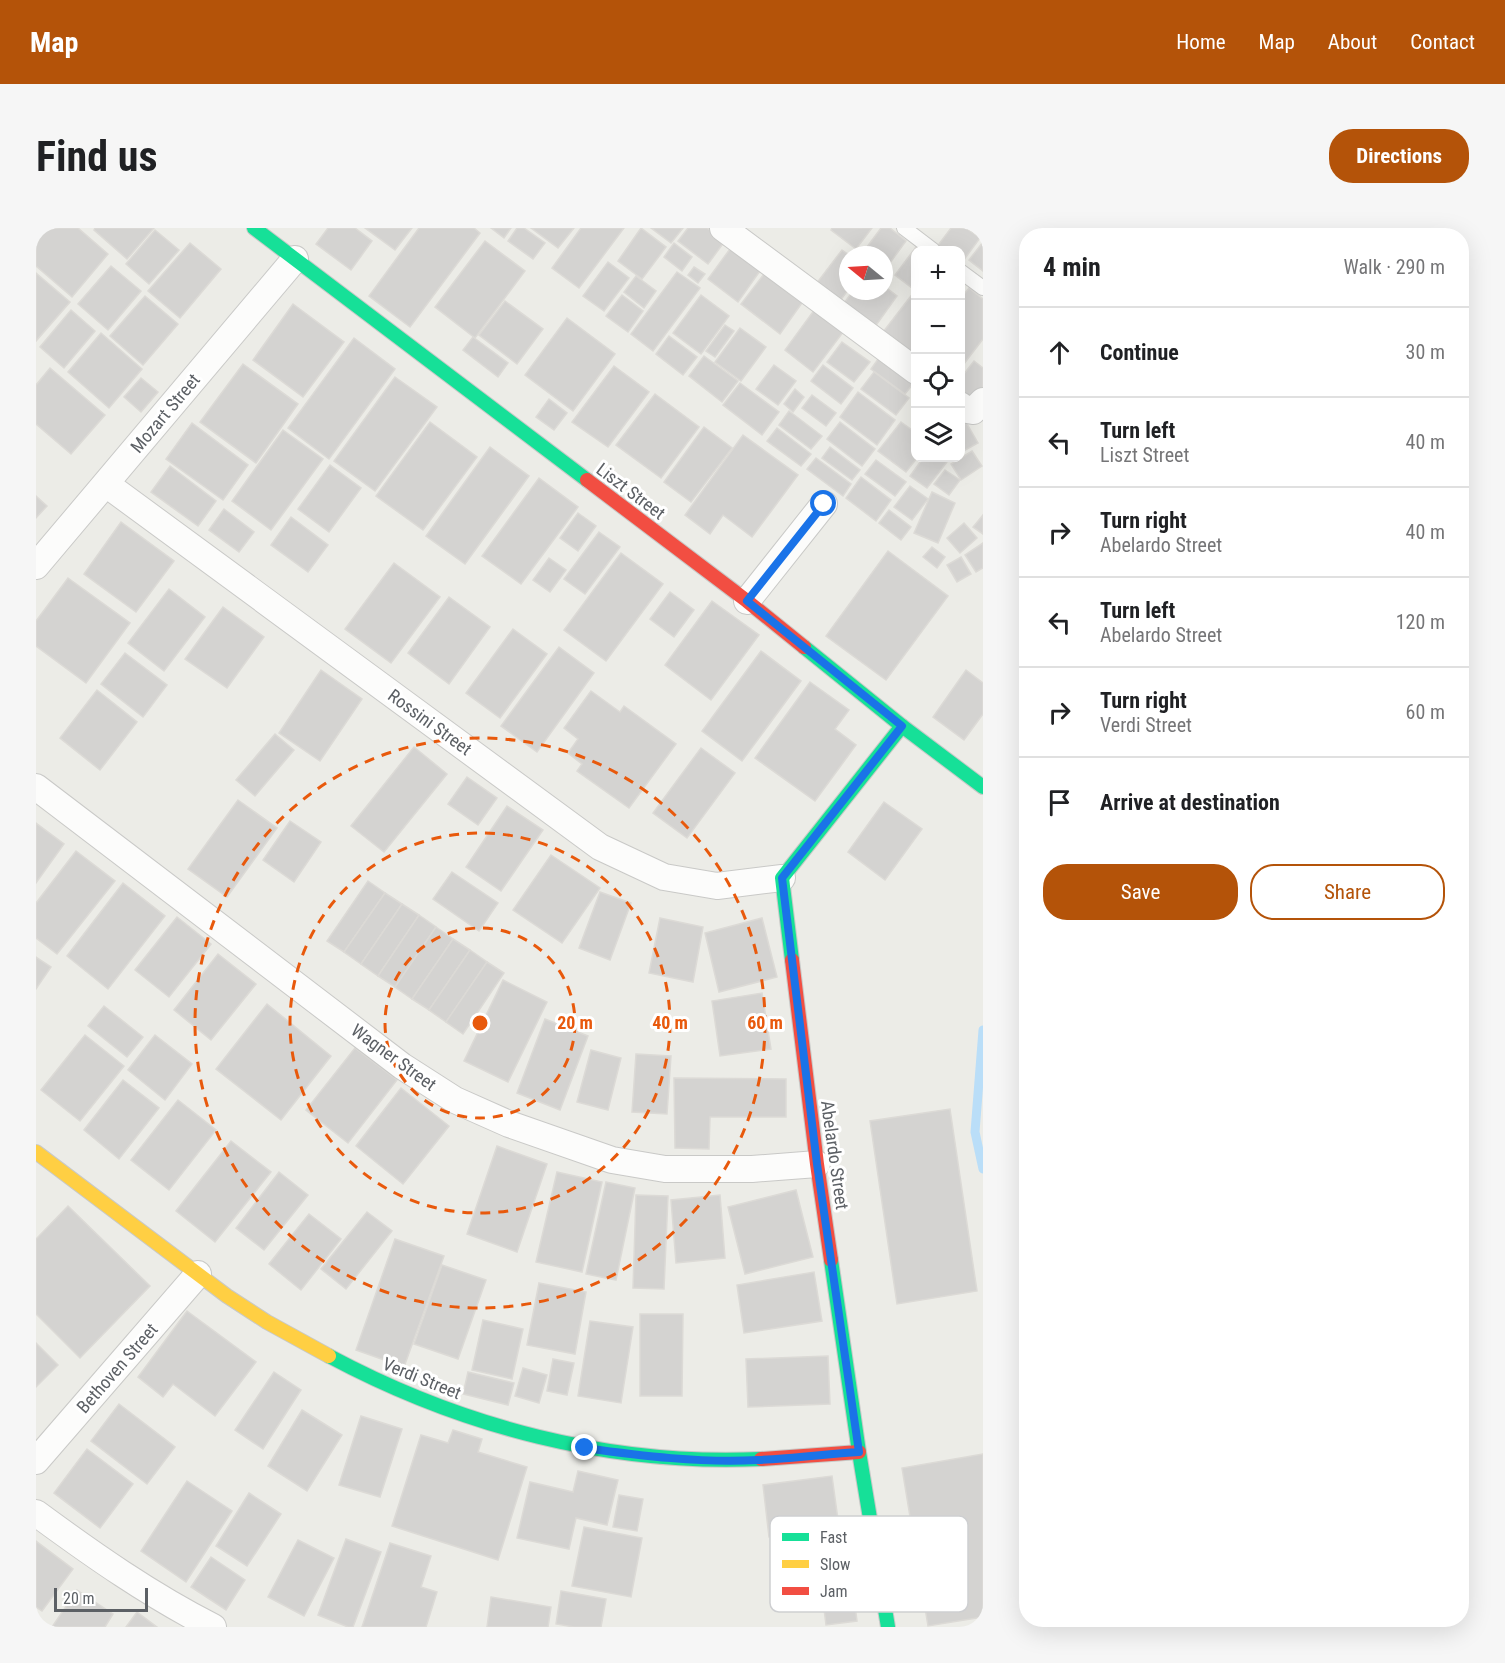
<!DOCTYPE html>
<meta charset="utf-8">
<style>
:root{--surface:#fff;--page:#f6f6f6;--text:#202124;--muted:#757577;--line:#e0e0e0;--accent:#b45309}
body{margin:0;font-family:"Roboto Condensed",sans-serif;background:var(--page);color:var(--text)}
.controls{position:absolute;right:18px;top:18px;display:grid;overflow:hidden;border-radius:12px;box-shadow:0 6px 24px #0002}
.controls button{width:54px;height:54px;display:grid;place-items:center;padding:0;border:0;border-bottom:2px solid var(--line);background:var(--surface);color:var(--text);font:30px sans-serif}
.compass{position:absolute;left:803px;top:18px;width:54px;height:54px;border-radius:50%;background:var(--surface);box-shadow:0 6px 24px #0002;rotate:288deg}
.scale{position:absolute;left:18px;bottom:15px;width:94px;box-sizing:border-box;padding-left:6px;border:3px solid #5c6065;border-top:0;font-size:16px;line-height:21px;white-space:nowrap;color:#5c6065;-webkit-text-stroke:4px #fff;paint-order:stroke}
.stop{position:absolute;width:18px;height:18px;margin:-14px;border:4px solid #1a73e8;border-radius:50%;background:#fff}
.stop.end{background:#1a73e8;border-color:#fff;box-shadow:0 2px 6px #0008}
.list{margin:0;padding:0;list-style:none}
h2{display:flex;justify-content:space-between;align-items:center;height:78px;margin:0;padding:0 24px;font-size:26px}
h2 small{font-size:20px;font-weight:400;color:var(--muted)}
.list li{display:grid;grid-template-columns:39px 1fr auto;gap:18px;align-items:center;box-sizing:border-box;height:90px;padding:0 24px;border-top:2px solid var(--line)}
.list b{display:block;font-size:22px;white-space:nowrap}
.list p{margin:0;font-size:20px;white-space:nowrap;color:var(--muted)}
.list em{font-size:20px;font-style:normal;color:var(--muted)}
.actions{display:flex;gap:12px;padding:18px 24px}
.actions a{flex:1;padding:14px 0;border:2px solid var(--accent);border-radius:24px;text-align:center;font-size:21px;color:var(--accent)}
.actions .main{background:var(--accent);color:#fff}
.icon{flex:none;width:33px;height:33px;fill:none;stroke:currentColor;stroke-width:2;stroke-linecap:round;stroke-linejoin:round}
.map{position:relative;flex:none;width:947px;height:1399px;overflow:hidden;border-radius:24px}
header{display:flex;align-items:center;gap:36px;box-sizing:border-box;height:84px;padding:0 30px;background:var(--accent);color:#fff}
header strong{font-size:28px}
nav{display:flex;gap:33px;margin-inline-start:auto;font-size:21px}
.intro{display:flex;align-items:center;justify-content:space-between;box-sizing:border-box;height:144px;padding:0 36px}
h1{margin:0;font-size:42px}
.button{padding:15px 27px;border-radius:24px;background:var(--accent);color:#fff;font-size:21px;font-weight:700}
main{display:flex;gap:36px;padding:0 36px}
aside{flex:1;background:var(--surface);border-radius:24px;box-shadow:0 6px 24px #0002}
.map>svg:first-child{display:block}
.lines{fill:none;stroke-linecap:round;stroke-linejoin:round}
.stream{stroke:#badef8;stroke-width:9}
.building{fill:#d4d3d1;stroke:#dcdad6;stroke-width:1.5}
.lane-casing{stroke:#c9c9c7;stroke-width:16}
.street-casing{stroke:#c9c9c7;stroke-width:28}
.fast-casing{stroke:#c8c9c7;stroke-width:16}
.slow-casing{stroke:#c8c9c7;stroke-width:16}
.jam-casing{stroke:#c8c9c7;stroke-width:16}
.lane{stroke:#fcfcfb;stroke-width:14}
.street{stroke:#fcfcfb;stroke-width:26}
.fast{stroke:#16e098;stroke-width:14}
.slow{stroke:#ffcf43;stroke-width:14}
.jam{stroke:#f24e42;stroke-width:14}
.route{stroke:#1a73e8;stroke-width:8}
.ring{fill:none;stroke:#e8590c;stroke-width:3;stroke-dasharray:10 8}
.labels{text-anchor:middle;dominant-baseline:central;stroke-width:6;stroke-linejoin:round;paint-order:stroke}
.street-label{font-size:18px;fill:#5c6065;stroke:#fff}
.key{fill:#fff;stroke:#cecfd1;stroke-width:1.5}
.key-label{font-size:16px;fill:#5c6065}
.centre{fill:#e8590c;stroke:#fff;stroke-width:3}
.ring-label{font-size:18px;text-anchor:middle;font-weight:bold;fill:#e8590c;stroke:#fff;stroke-width:6;stroke-linejoin:round;paint-order:stroke}
</style>
<header>
<strong>Map</strong>
<nav><a>Home</a><a>Map</a><a>About</a><a>Contact</a></nav>
</header>
<div class="intro"><h1>Find us</h1><a class="button">Directions</a></div>
<main>
<div class="map">
<svg width="947" height="1399" viewBox="0 0 947 1399">
<rect width="100%" height="100%" fill="#ecece7"/>
<g class="lines">
<!-- stream -->
<polyline class="stream" points="947,802 939,904 947,941"/>
</g>
<!-- building -->
<g class="building">
<polygon points="0,0 42,0 72,26 36,69 0,38"/>
<polygon points="59,0 118,0 91,31 58,2"/>
<polygon points="292,0 319,0 336,13 315,42 280,16"/>
<polygon points="329,0 376,0 359,22"/>
<polygon points="383,0 438,0 444,5 374,99 333,68"/>
<polygon points="455,0 475,0 468,10"/>
<polygon points="481,0 488,0 509,15 497,31 472,13"/>
<polygon points="495,0 538,0 522,20"/>
<polygon points="545,0 588,0 543,60 516,40"/>
<polygon points="605,0 630,19 606,51 582,33"/>
<polygon points="615,0 647,0 635,15"/>
<polygon points="652,0 671,0 689,13 672,36 642,13"/>
<polygon points="796,0 836,0 820,21 795,2"/>
<polygon points="845,0 854,0 870,13 848,43 848,27 825,27"/>
<polygon points="915,0 930,0 944,10 924,37 924,22 903,22 900,20"/>
<polygon points="119,2 143,22 113,56 90,36"/>
<polygon points="449,13 489,43 439,110 399,79"/>
<polygon points="947,14 947,43 933,32"/>
<polygon points="154,15 185,41 144,90 112,63"/>
<polygon points="638,15 656,29 646,43 628,29"/>
<polygon points="880,19 885,22 880,22 880,63 859,47"/>
<polygon points="694,21 724,43 702,74 672,51"/>
<polygon points="806,22 813,27 812,62 804,73 780,56"/>
<polygon points="572,34 593,50 568,83 547,68"/>
<polygon points="75,38 105,63 72,102 42,76"/>
<polygon points="658,39 669,46 662,55 652,47"/>
<polygon points="641,44 664,60 617,123 595,106"/>
<polygon points="0,45 34,74 0,113"/>
<polygon points="728,46 766,75 744,106 705,76"/>
<polygon points="600,48 620,63 608,80 588,64"/>
<polygon points="848,58 861,68 836,103 805,79 817,63 848,63"/>
<polygon points="933,60 947,71 947,111 924,141 924,71"/>
<polygon points="878,64 880,65 880,120 875,125 847,104"/>
<polygon points="586,67 607,83 592,104 570,88"/>
<polygon points="665,67 693,88 665,126 637,105"/>
<polygon points="109,68 142,96 107,137 74,108"/>
<polygon points="469,73 507,101 481,136 443,107"/>
<polygon points="257,76 308,114 267,169 217,132"/>
<polygon points="779,81 808,103 777,144 749,122"/>
<polygon points="35,82 59,103 28,140 4,119"/>
<polygon points="531,90 579,126 537,183 489,147"/>
<polygon points="689,97 698,103 679,129 670,123"/>
<polygon points="704,100 730,119 705,153 679,134"/>
<polygon points="65,105 106,141 73,180 32,144"/>
<polygon points="633,108 661,129 647,147 620,126"/>
<polygon points="437,109 472,135 462,149 427,122"/>
<polygon points="318,110 359,141 293,231 252,200"/>
<polygon points="806,114 834,134 818,154 791,134"/>
<polygon points="847,124 880,152 869,166 835,141"/>
<polygon points="668,128 702,153 686,174 653,148"/>
<polygon points="938,133 947,140 947,166 941,175 924,163 924,151"/>
<polygon points="207,136 262,176 220,235 164,194"/>
<polygon points="738,137 760,153 742,177 720,161"/>
<polygon points="787,137 817,160 805,176 775,153"/>
<polygon points="578,138 613,164 572,219 536,194"/>
<polygon points="14,140 69,187 35,226 0,196 0,157"/>
<polygon points="838,144 873,170 860,187 825,161"/>
<polygon points="359,149 401,179 339,263 298,233"/>
<polygon points="105,150 122,164 105,184 88,169"/>
<polygon points="704,155 743,184 726,207 687,177"/>
<polygon points="759,161 768,169 757,184 748,176"/>
<polygon points="822,164 859,192 841,217 804,189"/>
<polygon points="619,166 663,199 625,250 580,217"/>
<polygon points="776,167 800,185 790,198 766,180"/>
<polygon points="513,171 531,185 518,202 500,189"/>
<polygon points="753,183 786,208 775,221 743,197"/>
<polygon points="394,194 441,229 387,302 340,268"/>
<polygon points="804,194 839,221 826,238 791,211"/>
<polygon points="865,194 880,205 880,230 881,230 870,244 842,223"/>
<polygon points="930,194 942,215 924,225 924,198"/>
<polygon points="156,195 212,237 187,272 130,231"/>
<polygon points="668,199 696,220 655,274 628,254"/>
<polygon points="741,200 775,226 765,238 731,213"/>
<polygon points="247,202 287,231 235,302 196,273"/>
<polygon points="707,207 762,247 716,309 687,287 674,306 649,287"/>
<polygon points="454,219 493,248 429,336 390,308"/>
<polygon points="794,219 824,242 816,252 786,230"/>
<polygon points="936,223 946,238 925,252 915,236"/>
<polygon points="780,230 815,256 807,268 771,241"/>
<polygon points="887,230 914,230 891,260 874,248"/>
<polygon points="840,232 870,254 859,268 829,246"/>
<polygon points="294,237 325,260 293,304 262,281"/>
<polygon points="134,238 180,273 162,298 115,264"/>
<polygon points="909,242 924,252 913,267 898,256"/>
<polygon points="825,249 855,272 840,293 810,270"/>
<polygon points="503,250 542,279 485,356 446,328"/>
<polygon points="874,258 892,271 876,292 858,279"/>
<polygon points="896,264 919,275 902,315 878,305"/>
<polygon points="0,268 11,278 0,290"/>
<polygon points="188,281 218,304 203,324 173,302"/>
<polygon points="853,282 875,299 865,312 843,295"/>
<polygon points="542,285 560,298 542,323 524,310"/>
<polygon points="947,287 947,306 937,299"/>
<polygon points="255,289 292,317 272,344 235,317"/>
<polygon points="85,294 138,333 100,384 48,346"/>
<polygon points="928,295 941,310 924,325 911,310"/>
<polygon points="563,304 584,319 549,366 528,351"/>
<polygon points="947,315 947,340 940,344 929,327"/>
<polygon points="896,319 909,329 901,340 887,329"/>
<polygon points="852,323 912,368 850,452 790,408"/>
<polygon points="585,325 627,356 570,433 528,402"/>
<polygon points="925,329 935,346 921,354 911,337"/>
<polygon points="513,330 530,342 514,364 497,352"/>
<polygon points="358,335 404,369 355,435 309,401"/>
<polygon points="32,350 94,395 50,455 0,418 0,393"/>
<polygon points="133,361 169,389 128,443 92,415"/>
<polygon points="634,364 658,382 638,409 614,391"/>
<polygon points="413,369 454,399 413,456 372,425"/>
<polygon points="676,373 723,407 675,472 629,437"/>
<polygon points="187,379 228,409 191,460 149,431"/>
<polygon points="477,401 511,426 464,490 430,465"/>
<polygon points="523,419 558,445 501,524 465,498"/>
<polygon points="725,423 765,453 706,533 666,503"/>
<polygon points="89,425 131,457 107,489 65,456"/>
<polygon points="285,442 326,471 284,533 243,505"/>
<polygon points="930,442 947,455 947,486 928,512 897,489"/>
<polygon points="774,454 813,482 799,501 820,517 779,573 719,530"/>
<polygon points="61,462 101,494 64,542 24,510"/>
<polygon points="555,463 584,484 588,478 640,516 593,580 541,543 546,536 532,525 542,511 528,500"/>
<polygon points="239,506 258,522 219,568 200,552"/>
<polygon points="378,519 411,546 348,624 315,598"/>
<polygon points="665,520 699,545 651,610 617,585"/>
<polygon points="431,549 461,570 442,597 412,576"/>
<polygon points="202,572 241,600 191,669 152,641"/>
<polygon points="848,574 886,601 849,652 812,624"/>
<polygon points="471,578 507,602 465,663 430,639"/>
<polygon points="254,593 285,614 258,654 227,632"/>
<polygon points="0,595 28,616 0,655"/>
<polygon points="40,623 79,653 21,726 0,710 0,675"/>
<polygon points="515,627 564,660 526,715 477,682"/>
<polygon points="416,644 462,675 443,703 397,671"/>
<polygon points="332,653 349,665 308,724 291,713"/>
<polygon points="87,655 129,688 72,761 31,728"/>
<polygon points="564,664 595,675 574,732 543,720"/>
<polygon points="349,665 366,676 325,736 308,724"/>
<polygon points="366,676 383,687 342,748 325,736"/>
<polygon points="383,687 400,699 359,759 342,748"/>
<polygon points="141,689 175,716 133,769 99,742"/>
<polygon points="624,690 667,699 657,754 613,745"/>
<polygon points="726,690 741,749 683,764 669,705"/>
<polygon points="400,699 417,711 376,771 359,759"/>
<polygon points="417,711 434,722 393,782 376,771"/>
<polygon points="434,722 451,734 410,794 393,782"/>
<polygon points="182,726 220,756 175,812 138,782"/>
<polygon points="0,729 15,739 0,761"/>
<polygon points="451,734 468,745 427,806 410,794"/>
<polygon points="467,752 511,774 472,854 428,833"/>
<polygon points="726,765 735,821 684,828 676,773"/>
<polygon points="231,776 295,828 245,892 180,841"/>
<polygon points="68,778 107,809 91,829 52,798"/>
<polygon points="509,791 552,808 524,882 481,865"/>
<polygon points="49,807 88,838 44,893 5,862"/>
<polygon points="119,807 156,836 129,872 92,842"/>
<polygon points="319,820 361,852 312,915 270,882"/>
<polygon points="555,822 585,830 572,882 541,874"/>
<polygon points="600,826 635,828 631,886 596,884"/>
<polygon points="638,850 750,851 750,889 674,889 673,921 639,920"/>
<polygon points="87,852 123,880 83,931 48,902"/>
<polygon points="365,860 413,898 367,956 320,918"/>
<polygon points="142,872 180,902 133,962 95,932"/>
<polygon points="914,881 941,1063 861,1076 834,893"/>
<polygon points="195,913 235,944 179,1014 140,983"/>
<polygon points="461,918 511,936 481,1024 431,1006"/>
<polygon points="243,944 272,967 228,1022 200,1000"/>
<polygon points="521,944 566,954 546,1044 500,1034"/>
<polygon points="570,954 599,960 580,1052 550,1046"/>
<polygon points="760,962 777,1029 709,1046 692,979"/>
<polygon points="600,967 632,968 628,1061 597,1060"/>
<polygon points="684,967 689,1030 640,1035 635,972"/>
<polygon points="32,978 114,1058 44,1130 0,1086 0,1011"/>
<polygon points="331,984 356,1003 310,1061 285,1041"/>
<polygon points="273,986 305,1011 265,1062 233,1036"/>
<polygon points="359,1011 408,1028 368,1139 320,1122"/>
<polygon points="406,1037 450,1052 422,1131 378,1116"/>
<polygon points="778,1044 786,1093 708,1105 701,1057"/>
<polygon points="503,1055 550,1064 539,1126 491,1117"/>
<polygon points="151,1083 220,1134 179,1188 137,1156 127,1169 102,1149"/>
<polygon points="604,1086 647,1086 646,1168 604,1168"/>
<polygon points="447,1092 487,1101 476,1151 436,1142"/>
<polygon points="554,1093 597,1099 585,1175 542,1168"/>
<polygon points="0,1115 22,1137 0,1159"/>
<polygon points="792,1128 794,1176 712,1179 710,1131"/>
<polygon points="517,1131 538,1135 531,1167 511,1163"/>
<polygon points="487,1140 511,1147 503,1175 479,1168"/>
<polygon points="238,1144 265,1162 227,1221 199,1202"/>
<polygon points="432,1144 478,1155 472,1177 427,1166"/>
<polygon points="83,1176 139,1219 111,1256 55,1213"/>
<polygon points="266,1182 306,1207 271,1263 232,1238"/>
<polygon points="325,1188 366,1201 344,1269 303,1257"/>
<polygon points="417,1202 446,1211 442,1224 491,1239 462,1332 356,1298 385,1207 412,1215"/>
<polygon points="51,1221 97,1256 64,1300 18,1265"/>
<polygon points="947,1226 947,1389 892,1398 866,1240"/>
<polygon points="542,1243 582,1252 571,1297 540,1290 533,1321 481,1310 494,1254 537,1264"/>
<polygon points="796,1248 803,1299 733,1309 727,1257"/>
<polygon points="151,1253 196,1283 150,1354 105,1323"/>
<polygon points="213,1265 245,1286 211,1338 180,1318"/>
<polygon points="583,1267 607,1271 601,1303 577,1299"/>
<polygon points="548,1299 606,1310 595,1369 536,1358"/>
<polygon points="310,1311 345,1324 317,1399 312,1399 282,1387"/>
<polygon points="262,1312 298,1330 268,1388 232,1369"/>
<polygon points="0,1313 37,1341 6,1383 0,1379"/>
<polygon points="354,1315 395,1328 385,1359 401,1364 390,1399 326,1399"/>
<polygon points="175,1329 209,1352 190,1382 155,1359"/>
<polygon points="41,1362 77,1386 69,1399 16,1399"/>
<polygon points="525,1363 570,1371 565,1399 538,1399 520,1396"/>
<polygon points="455,1369 515,1379 512,1399 451,1399"/>
<polygon points="818,1369 821,1393 790,1397 787,1373"/>
<polygon points="101,1384 121,1399 90,1399"/>
</g>
<g class="lines">
<defs>
<g id="lane">
<polyline points="868,0 897,22"/>
<polyline points="924,43 947,60"/>
</g>
<g id="street">
<polyline points="687,0 880,143"/>
<polyline points="924,177 931,182 937,183 947,173"/>
<polyline points="70,256 564,619 628,649 681,658 746,650"/>
<polyline points="0,338 259,31"/>
<polyline points="711,373 788,276"/>
<polyline points="0,559 366,838 419,872 473,896 576,932 629,941 716,941 781,936"/>
<polyline points="0,1233 162,1046"/>
<path d="M0 1285C57 1327 114 1367 177 1399"/>
</g>
<g id="fast">
<polyline points="218,0 551,252"/>
<polyline points="768,419 866,498 947,559"/>
<polyline points="756,732 746,650 866,498"/>
<polyline points="795,1032 823,1224 852,1399"/>
<path d="M293 1128C426 1199 574 1238 725 1231"/>
</g>
<polyline id="slow" points="0,924 191,1068 231,1094 293,1128"/>
<g id="jam">
<polyline points="551,252 711,373 768,419"/>
<polyline points="756,732 781,936 795,1032"/>
<polyline points="725,1231 823,1224"/>
</g>
</defs>
<!-- lane casing -->
<use href="#lane" class="lane-casing"/>
<!-- street casing -->
<use href="#street" class="street-casing"/>
<!-- fast casing -->
<use href="#fast" class="fast-casing"/>
<!-- slow casing -->
<use href="#slow" class="slow-casing"/>
<!-- jam casing -->
<use href="#jam" class="jam-casing"/>
<!-- lane -->
<use href="#lane" class="lane"/>
<!-- street -->
<use href="#street" class="street"/>
<!-- fast -->
<use href="#fast" class="fast"/>
<!-- slow -->
<use href="#slow" class="slow"/>
<!-- jam -->
<use href="#jam" class="jam"/>
</g>
<g class="lines">
<!-- route -->
<path class="route" d="M549 1220C606 1228 664 1235 722 1232 756 1231 790 1226 823 1224L781 936 746 650 866 498 711 373 788 276"/>
</g>
<!-- distance rings -->
<g class="ring">
<circle cx="444" cy="795" r="95"/>
<circle cx="444" cy="795" r="190"/>
<circle cx="444" cy="795" r="285"/>
</g>
<g class="labels">
<!-- street labels -->
<g class="street-label">
<text transform="translate(129 185) rotate(-50)">Mozart Street</text>
<text transform="translate(595 263) rotate(37)">Liszt Street</text>
<text transform="translate(394 494) rotate(36)">Rossini Street</text>
<text transform="translate(358 829) rotate(36)">Wagner Street</text>
<text transform="translate(799 927) rotate(82)">Abelardo Street</text>
<text transform="translate(81 1140) rotate(-49)">Bethoven Street</text>
<text transform="translate(386 1150) rotate(22)">Verdi Street</text>
</g>
</g>
<!-- legend -->
<rect x="734" y="1288" width="198" height="96" rx="9" class="key"/>
<rect x="746" y="1305" width="27" height="8" fill="#16e098"/>
<rect x="746" y="1332" width="27" height="8" fill="#ffcf43"/>
<rect x="746" y="1359" width="27" height="8" fill="#f24e42"/>
<g class="key-label">
<text x="784" y="1315">Fast</text>
<text x="784" y="1342">Slow</text>
<text x="784" y="1369">Jam</text>
</g>
<circle cx="444" cy="795" r="9" class="centre"/>
<g class="ring-label">
<text x="539" y="801">20 m</text>
<text x="634" y="801">40 m</text>
<text x="729" y="801">60 m</text>
</g>
</svg>
<div class="controls">
<button>+</button>
<button>−</button>
<button><svg class="icon" aria-label="locate" viewBox="0 0 24 24"><circle cx="12" cy="12" r="6"/><path d="M12 2v4M12 18v4M2 12h4M18 12h4"/></svg></button>
<button><svg class="icon" aria-label="layers" viewBox="0 0 24 24"><path d="M12 4l9 5-9 5-9-5zM3 14l9 5 9-5"/></svg></button>
</div>
<svg class="compass" viewBox="-18 -18 36 36"><path d="M0-13l5 13h-10z" fill="#e53935"/><path d="M0 13l5-13h-10z" fill="#757577"/></svg>
<div class="scale">20 m</div>
<div class="stop" style="left:788px;top:276px"></div>
<div class="stop end" style="left:549px;top:1220px"></div>
</div>
<aside>
<h2>4 min<small>Walk · 290 m</small></h2>
<ul class="list">
<li><svg class="icon" aria-label="ahead" viewBox="0 0 24 24"><path d="M12 20V5M6 11l6-6 6 6"/></svg><div><b>Continue</b></div><em>30 m</em></li>
<li><svg class="icon" aria-label="left" viewBox="0 0 24 24"><path d="M17 20v-9H6M10 6l-5 5 5 5"/></svg><div><b>Turn left</b><p>Liszt Street</p></div><em>40 m</em></li>
<li><svg class="icon" aria-label="right" viewBox="0 0 24 24"><path d="M7 20v-9h11M14 6l5 5-5 5"/></svg><div><b>Turn right</b><p>Abelardo Street</p></div><em>40 m</em></li>
<li><svg class="icon" aria-label="left" viewBox="0 0 24 24"><path d="M17 20v-9H6M10 6l-5 5 5 5"/></svg><div><b>Turn left</b><p>Abelardo Street</p></div><em>120 m</em></li>
<li><svg class="icon" aria-label="right" viewBox="0 0 24 24"><path d="M7 20v-9h11M14 6l5 5-5 5"/></svg><div><b>Turn right</b><p>Verdi Street</p></div><em>60 m</em></li>
<li><svg class="icon" aria-label="arrive" viewBox="0 0 24 24"><path d="M6 21V4h12l-3 4 3 4H6"/></svg><div><b>Arrive at destination</b></div></li>
</ul>
<div class="actions"><a class="main">Save</a><a>Share</a></div>
</aside>
</main>
